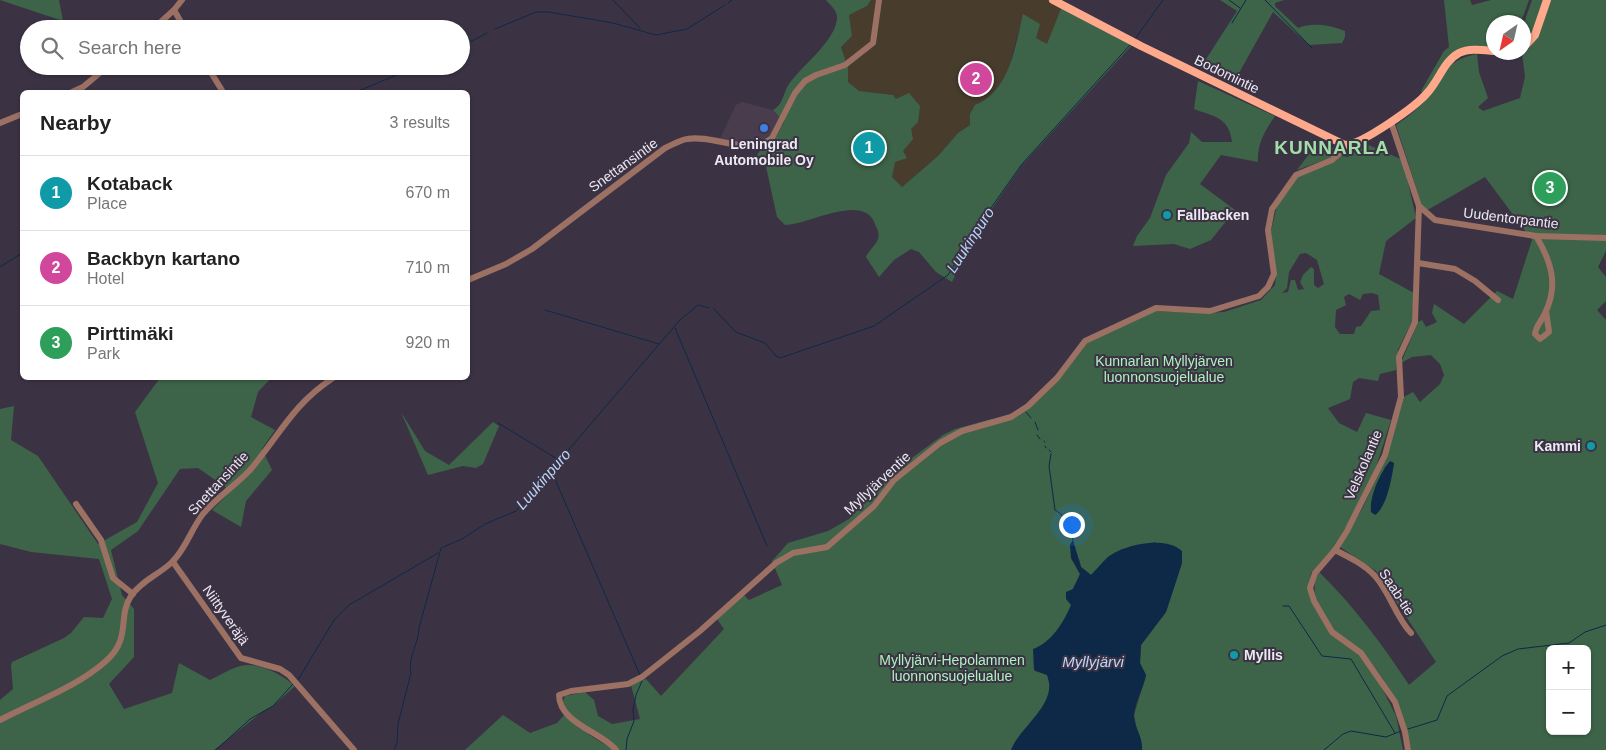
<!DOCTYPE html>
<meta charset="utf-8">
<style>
:root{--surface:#fff;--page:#f6f6f6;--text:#222;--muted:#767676;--line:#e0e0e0;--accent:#3b7345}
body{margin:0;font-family:Arial,sans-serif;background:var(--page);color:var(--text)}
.controls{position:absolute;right:15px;bottom:15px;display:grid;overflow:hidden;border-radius:8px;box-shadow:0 1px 4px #0004}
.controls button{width:45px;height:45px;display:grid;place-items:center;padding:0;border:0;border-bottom:1px solid var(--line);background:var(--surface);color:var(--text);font:25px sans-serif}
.compass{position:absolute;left:1486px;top:15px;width:45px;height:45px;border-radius:50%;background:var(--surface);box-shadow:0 1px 4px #0004;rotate:214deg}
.you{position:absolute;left:1071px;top:524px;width:18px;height:18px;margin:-12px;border:4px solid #fff;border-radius:50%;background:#1a73e8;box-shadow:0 0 0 8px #1a73e833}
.badge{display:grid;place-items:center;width:32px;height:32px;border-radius:50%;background:var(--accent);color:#fff;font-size:16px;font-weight:700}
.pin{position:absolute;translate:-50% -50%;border:2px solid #fff;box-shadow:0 1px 5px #0006}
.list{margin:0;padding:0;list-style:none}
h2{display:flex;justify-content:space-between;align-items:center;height:65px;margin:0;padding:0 20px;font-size:21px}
h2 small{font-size:16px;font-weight:400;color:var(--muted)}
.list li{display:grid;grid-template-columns:32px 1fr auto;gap:15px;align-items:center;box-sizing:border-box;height:75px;padding:0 20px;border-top:1px solid var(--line)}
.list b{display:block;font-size:19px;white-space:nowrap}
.list p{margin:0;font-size:16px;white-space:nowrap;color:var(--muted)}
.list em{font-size:16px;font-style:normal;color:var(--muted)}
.icon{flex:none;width:28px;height:28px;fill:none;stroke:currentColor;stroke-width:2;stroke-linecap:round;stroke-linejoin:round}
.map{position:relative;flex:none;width:1606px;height:750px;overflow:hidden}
.search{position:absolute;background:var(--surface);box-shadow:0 1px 4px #0004;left:20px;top:20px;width:450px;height:55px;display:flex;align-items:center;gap:12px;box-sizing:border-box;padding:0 18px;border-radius:28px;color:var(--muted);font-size:19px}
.panel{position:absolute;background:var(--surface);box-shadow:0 1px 4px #0004;left:20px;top:90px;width:450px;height:290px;border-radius:8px}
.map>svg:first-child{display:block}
.commercial{fill:#483d2d}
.industrial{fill:#493d4d}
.green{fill:#3d6448;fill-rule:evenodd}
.water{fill:#0e2848}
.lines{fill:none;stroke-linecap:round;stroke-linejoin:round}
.stream{stroke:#0e2848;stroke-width:1}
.minor{stroke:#9c7163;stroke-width:6}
.major{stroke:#ffa98c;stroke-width:8}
.shop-dot{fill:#3f7fe0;stroke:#3b3344;stroke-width:2}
.culture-dot{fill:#0f9aa8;stroke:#3b3344;stroke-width:2}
.labels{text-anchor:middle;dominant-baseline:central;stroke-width:4;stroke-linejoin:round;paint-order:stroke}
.street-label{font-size:14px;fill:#ede8f2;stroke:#3b3344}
.poi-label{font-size:14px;font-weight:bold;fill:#ede8f2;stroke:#3b3344;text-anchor:start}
.park-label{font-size:14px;fill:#aef3bf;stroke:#3b3344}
.water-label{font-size:15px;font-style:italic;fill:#bbd6fb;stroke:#3b3344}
.district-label{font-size:19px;font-weight:bold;letter-spacing:1px;fill:#a1dfa7;stroke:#3b3344}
</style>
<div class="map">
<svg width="1606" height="750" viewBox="0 0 1606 750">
<rect width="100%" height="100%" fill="#3b3344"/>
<!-- commercial -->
<polygon class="commercial" points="871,0 1048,0 1062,6 1047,45 1036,38 1023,15 1007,74 989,100 970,114 970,125 958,133 938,156 902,187 892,177 895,161 903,151 896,99 893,95 859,91 848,82 848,68 841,47 852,36 849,15 867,6"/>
<!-- industrial -->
<polygon class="industrial" points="742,102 773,110 780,118 773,133 764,143 746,143 720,139 736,105"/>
<!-- green -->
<g class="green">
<polygon points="0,0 59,0 63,21"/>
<path d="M826 0H871L867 6 849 15 852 36 841 47 848 68V82L859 91 893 95 896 99 909 93 920 106 918 122 911 129 913 139 903 151 907 158 895 162 892 177 902 187 938 156 958 133 970 125V114L975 105C1010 91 1015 47 1023 14L1040 24 1036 38 1047 44 1062 6 1132 45 1022 165 975 233 952 282 936 272 919 252 911 249 894 260 879 277 866 257C869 250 876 245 878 239 880 233 877 229 875 224 864 192 808 225 785 225L777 217 765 162 757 155C761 148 764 148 770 144 776 138 780 129 784 122L773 110C783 105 783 93 789 84 802 65 834 43 837 19 838 11 831 6 826 0Z"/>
<path d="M1220 0H1284L1275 3V6L1298 28C1312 22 1331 25 1345 31V37L1342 43 1309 45 1273 12 1234 82 1201 67 1237 11Z"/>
<polygon points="1444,0 1470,0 1472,5 1491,0 1529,0 1521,22 1494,22 1493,49 1459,51 1423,95 1421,91 1444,51 1449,47"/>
<polygon points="1532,0 1545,0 1535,32 1524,45 1524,23"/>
<path d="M1551 0H1606V251L1598 267 1606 277V301L1597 310 1606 320V750H1411C1405 712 1390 687 1367 657 1359 646 1346 643 1337 633 1322 619 1307 590 1319 572 1354 606 1382 644 1409 685L1436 662 1376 571 1340 547 1363 507 1387 456 1404 397 1413 392 1420 402 1440 384 1444 375 1440 364 1431 355 1412 357 1401 363 1418 322 1422 320 1426 327 1437 322 1432 313 1434 304 1464 324 1497 291 1513 299 1532 240 1485 177 1424 212 1396 125C1406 118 1418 109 1426 100 1448 76 1440 62 1477 54L1479 72 1488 98 1478 107 1483 111 1520 98 1525 77 1522 53 1534 40ZM1390 462 1394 463 1388 485 1375 492 1385 467ZM1550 649H1587V731H1550Z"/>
<path d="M1198 81 1275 116C1265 131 1257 143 1258 162L1221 155 1200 184 1235 210 1211 240 1190 249 1174 244 1133 246 1137 236 1150 218 1166 175 1189 143 1191 132 1202 142H1232C1229 117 1215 117 1194 109Z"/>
<polygon points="1319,141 1339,151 1330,158 1297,170"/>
<path d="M1364 143 1403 160 1416 218 1386 241 1379 274 1414 293 1412 321 1398 350 1396 370 1380 374 1378 381 1359 378 1353 382 1350 399 1328 408 1339 423 1357 432 1366 413 1391 420 1376 467 1354 514 1333 548 1311 573 1308 589 1311 599 1330 633 1359 655 1381 686 1396 716 1403 750H1125L1137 730 1134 715 1146 675 1140 663 1141 645 1166 612 1182 563 1155 542 1122 549 1109 556 1091 575 1081 567 1079 559 1071 558 1080 574C1077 585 1066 593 1071 605L1066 619 1035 671 1047 675 1052 694 1017 750H618C604 740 566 718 563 701L565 696 585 692 594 700 598 716 612 724 640 719 631 685 646 679 661 696 724 629 717 619 744 595 749 600 782 585 772 561 788 543 828 531 849 519 897 469 943 435 955 429 992 419 991 423 1031 404 1084 342 1151 311 1204 313 1224 312 1261 300 1275 285 1276 274 1271 231 1277 205 1298 176 1341 156 1348 157ZM1306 253 1317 260 1324 284 1318 288 1314 285V269L1311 267 1303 275 1300 282 1304 289 1298 290 1295 280H1291L1288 292 1282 293 1287 288 1289 272 1300 254ZM1372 293 1378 295 1380 310 1371 311 1361 326 1356 327 1354 334H1340L1335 327 1336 310 1346 305 1344 297 1349 294 1360 300 1363 294Z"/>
<path d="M160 378H271L258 392 251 417 275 430 262 449 272 470 246 501 241 527 212 510 231 491 198 468 180 469 138 531 111 550 122 595 134 609V657L109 684 124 709 172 693 179 663 210 680C220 675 230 669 240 666 257 661 283 675 295 686L273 706 262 712 214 750H0V700L13 689 11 666 12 662 64 638 71 633 84 617 103 618 112 599 99 559 31 552 0 544V409L14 406 11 440 38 456 98 544 137 522 158 483 135 412Z"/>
<polygon points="401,412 425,451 449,465 493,422 499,426 483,464 476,468 463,466 428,475"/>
<polygon points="565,714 591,736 614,750 465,750 503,715 530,733 557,723"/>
</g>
<!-- water -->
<g class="water">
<path d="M1390 461 1394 463C1392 477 1387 507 1375 515L1371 512C1369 497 1380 473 1390 461Z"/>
<path d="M1073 540 1081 567 1091 575C1098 569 1103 560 1111 555 1128 544 1166 536 1182 551V563L1166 612 1141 645 1140 663 1146 675C1144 688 1134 703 1134 716 1135 730 1143 736 1142 750H1011C1020 726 1059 704 1047 675L1034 670 1033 649C1051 643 1064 622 1071 605L1066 599V592L1073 589 1080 574 1071 558 1070 545Z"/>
</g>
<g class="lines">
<!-- stream -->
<g class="stream">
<polyline points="613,0 640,28"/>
<polyline points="1229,0 1240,8"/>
<polyline points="1265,0 1312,48"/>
<polyline points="728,3 732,0"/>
<polyline points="1232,23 1246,0"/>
<polyline points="495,29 536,12 549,12 613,23 656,35 687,29 725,5"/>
<polyline points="1135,39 1163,0"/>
<polyline points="461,47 487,33"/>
<polyline points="356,92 418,66"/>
<polyline points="0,267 22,253"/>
<polyline points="714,309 736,332 765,343 776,356 780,358 874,326 948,275 974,232 1022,164 1130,45"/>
<polyline points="545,310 659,344"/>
<polyline points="675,328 767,546"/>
<polyline points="1026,412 1031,418"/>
<polyline points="1035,422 1038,430"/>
<polyline points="498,423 559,460"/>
<polyline points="1037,435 1040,439"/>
<polyline points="1044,441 1045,442"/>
<polyline points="1045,446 1046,448"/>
<polyline points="1049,450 1051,452"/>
<polyline points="1051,454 1049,466 1055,510 1061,514 1071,532"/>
<polyline points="551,470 640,675"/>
<polyline points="1072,536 1073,540"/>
<polyline points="1283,606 1289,606 1322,656 1351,659 1395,733"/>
<polyline points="298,680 334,620 349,605 438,553"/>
<polyline points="1408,729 1437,720 1447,696 1502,656 1518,649 1569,643 1585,632 1606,625"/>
<polyline points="216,750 250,719 273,706 293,684"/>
<path d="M394 750 397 743 398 724 411 673C407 660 419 642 419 628L441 548 462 539 485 524 516 511 679 321 698 305 709 308"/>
<polyline points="626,750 627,739 634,721 633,710 636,695 642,681"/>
<polyline points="1324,750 1343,734 1351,731 1386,737 1401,731"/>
</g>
<!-- minor -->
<g class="minor">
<polyline points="182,0 174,10 185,29"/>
<polyline points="153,29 174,10"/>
<polyline points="207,66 223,92"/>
<polyline points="72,92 83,87 108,66"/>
<polyline points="1391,122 1419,206 1415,322 1399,357 1401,397 1385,455 1347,531 1335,550 1315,573 1310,588 1314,601 1332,632 1361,653 1395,702 1405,732 1408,750"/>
<polyline points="0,123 22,114"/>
<polyline points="1419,206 1435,220 1536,236 1606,238"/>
<path d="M1536 236C1551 261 1559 285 1545 313 1542 321 1536 325 1535 334L1540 339 1549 332 1546 311"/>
<polyline points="1418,263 1455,269 1475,281 1498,300"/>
<path d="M468 280 506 264 532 249 665 148C672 145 680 140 687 139 714 134 749 157 772 138L795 93 805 81 816 75 845 65 873 43 879 0"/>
<polyline points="76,504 101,540 113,578 133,594"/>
<path d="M1335 550C1349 557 1365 565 1375 576 1390 593 1396 617 1411 633"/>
<polyline points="173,562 241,658 280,669 289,675 354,750"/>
<path d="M0 720C34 702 77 687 106 661 132 638 117 617 131 596 141 581 160 574 172 562 186 549 191 529 203 514 217 497 235 486 250 470 280 435 292 405 333 378"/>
<path d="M616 750C603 733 559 723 559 695L571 691 628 684 642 677 700 631 776 563 793 553 827 547 874 506 894 480 940 443 962 431 1011 417 1028 406 1057 378 1085 341 1156 308 1210 311 1259 296 1268 287 1274 274 1268 230 1272 209 1296 175 1332 160 1349 145"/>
</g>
<!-- major -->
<g class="major">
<path d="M1053 0 1141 46 1345 145C1361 145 1417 106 1428 92 1439 80 1444 61 1459 53 1469 48 1483 50 1494 51"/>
<polyline points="1524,47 1535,35 1547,0"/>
</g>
</g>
<!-- markers -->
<circle class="shop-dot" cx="764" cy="128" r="5"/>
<g class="culture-dot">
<circle cx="1167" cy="215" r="5"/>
<circle cx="1591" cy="446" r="5"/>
<circle cx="1234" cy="655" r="5"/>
</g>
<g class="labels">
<!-- street labels -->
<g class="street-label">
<text transform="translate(1227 74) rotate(26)">Bodomintie</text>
<text transform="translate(623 165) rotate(-36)">Snettansintie</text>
<text transform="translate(1511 218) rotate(7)">Uudentorpantie</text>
<text transform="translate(1363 465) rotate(-67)">Velskolantie</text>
<text transform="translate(218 483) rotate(-47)">Snettansintie</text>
<text transform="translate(877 483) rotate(-43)">Myllyjärventie</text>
<text transform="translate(1397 592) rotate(57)">Saab-tie</text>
<text transform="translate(226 615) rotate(55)">Niittyveräjä</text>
</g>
<!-- poi labels -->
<g class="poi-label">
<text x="764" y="144" text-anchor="middle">Leningrad<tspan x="764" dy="16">Automobile Oy</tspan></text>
<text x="1177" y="215">Fallbacken</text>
<text x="1581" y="446" text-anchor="end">Kammi</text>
<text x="1244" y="655">Myllis</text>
</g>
<!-- park labels -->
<g class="park-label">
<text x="1164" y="361">Kunnarlan Myllyjärven<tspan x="1164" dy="16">luonnonsuojelualue</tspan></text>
<text x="952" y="660">Myllyjärvi-Hepolammen<tspan x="952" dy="16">luonnonsuojelualue</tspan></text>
</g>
<!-- water labels -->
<g class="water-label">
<text transform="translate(970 240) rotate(-57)">Luukinpuro</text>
<text transform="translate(543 479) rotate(-49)">Luukinpuro</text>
<text x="1093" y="661">Myllyjärvi</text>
</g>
<!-- district labels -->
<g class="district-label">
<text x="1332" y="147">KUNNARLA</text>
</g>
</g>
</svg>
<div class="controls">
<button>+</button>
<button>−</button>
</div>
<svg class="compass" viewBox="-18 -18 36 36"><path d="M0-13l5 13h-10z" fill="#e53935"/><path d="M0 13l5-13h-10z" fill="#767676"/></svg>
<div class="you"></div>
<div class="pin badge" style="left:869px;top:148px;background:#0f9aa8">1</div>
<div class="pin badge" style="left:976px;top:79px;background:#d1479c">2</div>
<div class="pin badge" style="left:1550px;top:188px;background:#2e9e5b">3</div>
<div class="search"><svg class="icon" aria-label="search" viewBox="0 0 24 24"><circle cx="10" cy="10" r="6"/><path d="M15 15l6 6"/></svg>Search here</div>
<section class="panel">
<h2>Nearby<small>3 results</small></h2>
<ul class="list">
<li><span class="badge" style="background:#0f9aa8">1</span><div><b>Kotaback</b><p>Place</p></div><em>670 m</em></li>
<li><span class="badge" style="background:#d1479c">2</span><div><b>Backbyn kartano</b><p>Hotel</p></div><em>710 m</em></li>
<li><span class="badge" style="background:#2e9e5b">3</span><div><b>Pirttimäki</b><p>Park</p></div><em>920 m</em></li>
</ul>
</section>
</div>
